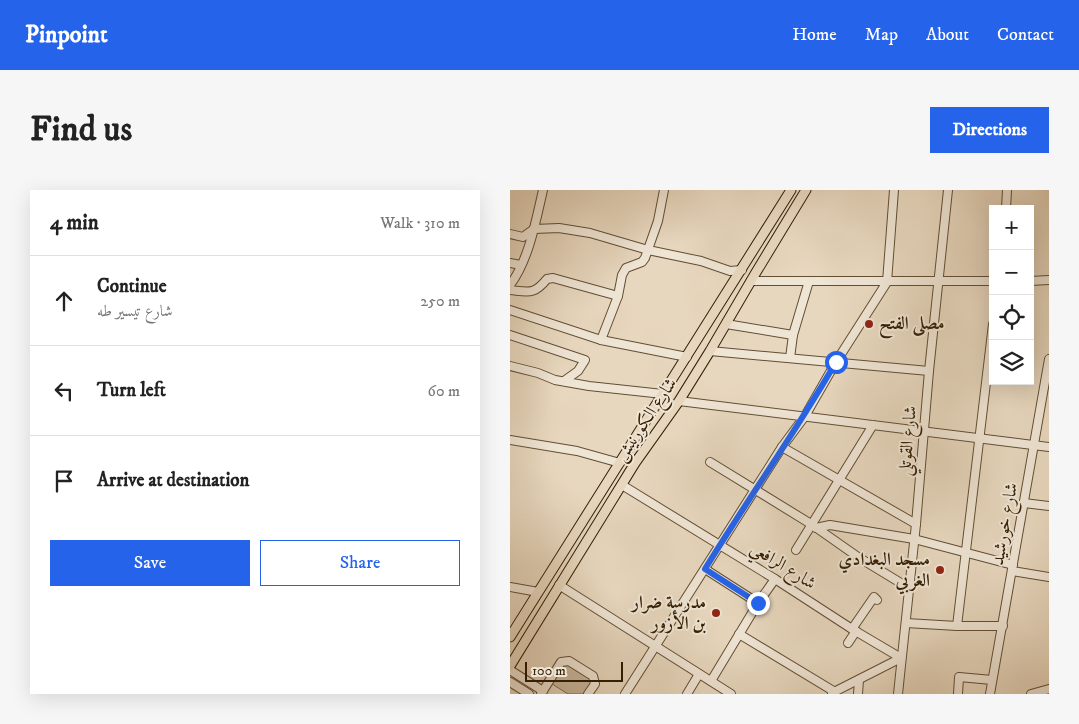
<!DOCTYPE html>
<meta charset="utf-8">
<style>
:root{--surface:#fff;--page:#f6f6f6;--text:#222;--muted:#767676;--line:#e0e0e0;--accent:#2563eb}
body{margin:0;font-family:"IM FELL DW Pica",Amiri,serif;background:var(--page);color:var(--text)}
.controls{position:absolute;right:15px;top:15px;display:grid;overflow:hidden;border-radius:0px;box-shadow:0 5px 20px #0002}
.controls button{width:45px;height:45px;display:grid;place-items:center;padding:0;border:0;border-bottom:1px solid var(--line);background:var(--surface);color:var(--text);font:25px sans-serif}
.scale{position:absolute;left:15px;bottom:12px;width:98px;box-sizing:border-box;padding-left:5px;border:2px solid #352005;border-top:0;font-size:14px;line-height:18px;white-space:nowrap;color:#352005;-webkit-text-stroke:4px #efe5d5;paint-order:stroke}
.stop{position:absolute;width:15px;height:15px;margin:-11px;border:4px solid #2563eb;border-radius:50%;background:#fff}
.stop.end{background:#2563eb;border-color:#fff;box-shadow:0 1px 5px #0008}
.list{margin:0;padding:0;list-style:none}
h2{display:flex;justify-content:space-between;align-items:center;height:65px;margin:0;padding:0 20px;font-size:21px}
h2 small{font-size:16px;font-weight:400;color:var(--muted)}
.list li{display:grid;grid-template-columns:32px 1fr auto;gap:15px;align-items:center;box-sizing:border-box;height:90px;padding:0 20px;border-top:1px solid var(--line)}
.list b{display:block;font-size:19px;white-space:nowrap}
.list p{margin:0;font-size:16px;white-space:nowrap;color:var(--muted)}
.list em{font-size:16px;font-style:normal;color:var(--muted)}
.actions{display:flex;gap:10px;padding:15px 20px}
.actions a{flex:1;padding:11px 0;border:1px solid var(--accent);border-radius:0px;text-align:center;font-size:18px;color:var(--accent)}
.actions .main{background:var(--accent);color:#fff}
.icon{flex:none;width:28px;height:28px;fill:none;stroke:currentColor;stroke-width:2;stroke-linecap:round;stroke-linejoin:round}
.map{position:relative;flex:none;width:539px;height:504px;overflow:hidden;border-radius:0px}
header{display:flex;align-items:center;gap:30px;box-sizing:border-box;height:70px;padding:0 25px;background:var(--accent);color:#fff}
header strong{font-size:24px}
nav{display:flex;gap:28px;margin-inline-start:auto;font-size:18px}
.intro{display:flex;align-items:center;justify-content:space-between;box-sizing:border-box;height:120px;padding:0 30px}
h1{margin:0;font-size:35px}
.button{padding:12px 22px;border-radius:0px;background:var(--accent);color:#fff;font-size:18px;font-weight:700}
main{display:flex;gap:30px;padding:0 30px}
aside{flex:1;background:var(--surface);border-radius:0px;box-shadow:0 5px 20px #0002}
.map>svg:first-child{display:block}
.green{fill:#c9b89f;stroke:#7f6c52}
.lines{fill:none;stroke-linecap:round;stroke-linejoin:round}
.minor-casing{stroke:#624e33;stroke-width:10}
.major-casing{stroke:#352005;stroke-width:11}
.minor{stroke:#efe5d5;stroke-width:8}
.major{stroke:#e7d7be;stroke-width:9}
.route{stroke:#2563eb;stroke-width:6}
.poi-dot{fill:#8f2418;stroke:#efe5d5;stroke-width:2}
.labels{text-anchor:middle;dominant-baseline:central;stroke-width:4;stroke-linejoin:round;paint-order:stroke}
.poi-label{font-size:18px;font-weight:bold;fill:#352005;stroke:#efe5d5;text-anchor:end}
.street-label{font-size:18px;fill:#352005;stroke:#efe5d5}
</style>
<header>
<strong>Pinpoint</strong>
<nav><a>Home</a><a>Map</a><a>About</a><a>Contact</a></nav>
</header>
<div class="intro"><h1>Find us</h1><a class="button">Directions</a></div>
<main>
<aside>
<h2>4 min<small>Walk · 310 m</small></h2>
<ul class="list">
<li><svg class="icon" aria-label="ahead" viewBox="0 0 24 24"><path d="M12 20V5M6 11l6-6 6 6"/></svg><div><b>Continue</b><p>شارع تيسير طه</p></div><em>250 m</em></li>
<li><svg class="icon" aria-label="left" viewBox="0 0 24 24"><path d="M17 20v-9H6M10 6l-5 5 5 5"/></svg><div><b>Turn left</b></div><em>60 m</em></li>
<li><svg class="icon" aria-label="arrive" viewBox="0 0 24 24"><path d="M6 21V4h12l-3 4 3 4H6"/></svg><div><b>Arrive at destination</b></div></li>
</ul>
<div class="actions"><a class="main">Save</a><a>Share</a></div>
</aside>
<div class="map">
<svg width="539" height="504" viewBox="0 0 539 504">
<rect width="100%" height="100%" fill="#e7d7be"/>
<filter id="stains"><feTurbulence type="fractalNoise" baseFrequency=".004" numOctaves="4"/><feColorMatrix values="0 0 0 0 .2 0 0 0 0 .09 0 0 0 0 .02 0 0 0 .5 -.17"/></filter>
<radialGradient id="worn" r=".72"><stop offset=".6" stop-color="#630" stop-opacity="0"/><stop offset="1" stop-color="#630" stop-opacity=".3"/></radialGradient>
<!-- green -->
<polygon class="green" points="55,473 83,490 74,504 58,504 42,494"/>
<g class="lines">
<defs>
<g id="minor">
<polyline points="496,19 497,0"/>
<polyline points="0,44 13,47 24,39 49,38 80,43 138,60 191,71 220,81 232,80"/>
<polyline points="0,73 11,75"/>
<polyline points="241,91 483,91"/>
<polyline points="520,91 539,90"/>
<path d="M0 95C19 70 26 30 33 0"/>
<path d="M0 100C19 102 24 105 37 89L43 88 108 106"/>
<polyline points="0,120 91,150 177,167"/>
<polyline points="216,134 283,145"/>
<polyline points="0,145 75,170 68,181 54,191"/>
<polyline points="91,150 108,106 112,85 116,78 132,72 135,68 148,31 154,0"/>
<polyline points="200,161 419,181"/>
<polyline points="280,168 283,145 299,91"/>
<polyline points="0,176 28,183 45,190 79,196 153,204"/>
<polyline points="169,211 539,257"/>
<polyline points="0,250 67,261 110,273"/>
<polyline points="272,257 406,334"/>
<polyline points="200,272 301,334 348,367 399,398"/>
<polyline points="112,295 265,389 342,439 391,468"/>
<polyline points="514,313 539,316"/>
<polyline points="306,338 320,335 404,349 503,375"/>
<polyline points="286,360 363,235"/>
<polyline points="195,379 248,413"/>
<polyline points="502,381 539,387"/>
<polyline points="49,395 221,504"/>
<polyline points="0,397 28,402"/>
<polyline points="396,433 447,436 493,436"/>
<polyline points="447,436 483,134"/>
<polyline points="342,439 364,407 367,410"/>
<polyline points="229,444 325,502"/>
<polyline points="338,453 346,441"/>
<polyline points="0,480 33,501"/>
<polyline points="201,491 248,413 265,389"/>
<polyline points="0,492 19,504"/>
<polyline points="322,503 391,468"/>
<polyline points="31,504 51,472 59,471 83,486 85,494 78,504"/>
<polyline points="115,504 272,257 295,226 326,172 377,92 384,0"/>
<polyline points="177,504 189,484"/>
<polyline points="348,504 349,490"/>
<polyline points="388,504 406,334 419,181 438,0"/>
<polyline points="448,504 449,487 482,490"/>
<polyline points="480,504 539,169"/>
<polyline points="521,504 539,499"/>
</g>
<g id="major">
<polyline points="0,447 281,0"/>
<polyline points="0,476 125,273 169,211 200,161 245,84 296,0"/>
</g>
</defs>
<!-- minor casing -->
<use href="#minor" class="minor-casing"/>
<!-- major casing -->
<use href="#major" class="major-casing"/>
<!-- minor -->
<use href="#minor" class="minor"/>
<!-- major -->
<use href="#major" class="major"/>
</g>
<g class="lines">
<!-- route -->
<path class="route" d="M248 413 195 379C238 309 285 243 326 172"/>
</g>
<!-- markers -->
<g class="poi-dot">
<circle cx="359" cy="134" r="5"/>
<circle cx="430" cy="380" r="5"/>
<circle cx="206" cy="423" r="5"/>
</g>
<g class="labels">
<!-- poi labels -->
<g class="poi-label">
<text x="369" y="134" text-anchor="start">مصلى الفتح</text>
<text x="420" y="370">مسجد البغدادي<tspan x="420" dy="21">الغربي</tspan></text>
<text x="196" y="413">مدرسة ضرار<tspan x="196" dy="21">بن الأزور</tspan></text>
</g>
<!-- street labels -->
<g class="street-label">
<text transform="translate(136 230) rotate(-56)">شارع الكورنيش</text>
<text transform="translate(398 251) rotate(-85)">شارع القوتلي</text>
<text transform="translate(495 334) rotate(-80)">شارع خورشيد</text>
<text transform="translate(273 376) rotate(32)">شارع الرافعي</text>
</g>
</g>
<rect width="100%" height="100%" filter="url(#stains)"/>
<rect width="100%" height="100%" fill="url(#worn)"/>
</svg>
<div class="controls">
<button>+</button>
<button>−</button>
<button><svg class="icon" aria-label="locate" viewBox="0 0 24 24"><circle cx="12" cy="12" r="6"/><path d="M12 2v4M12 18v4M2 12h4M18 12h4"/></svg></button>
<button><svg class="icon" aria-label="layers" viewBox="0 0 24 24"><path d="M12 4l9 5-9 5-9-5zM3 14l9 5 9-5"/></svg></button>
</div>
<div class="scale">100 m</div>
<div class="stop" style="left:326px;top:172px"></div>
<div class="stop end" style="left:248px;top:413px"></div>
</div>
</main>
